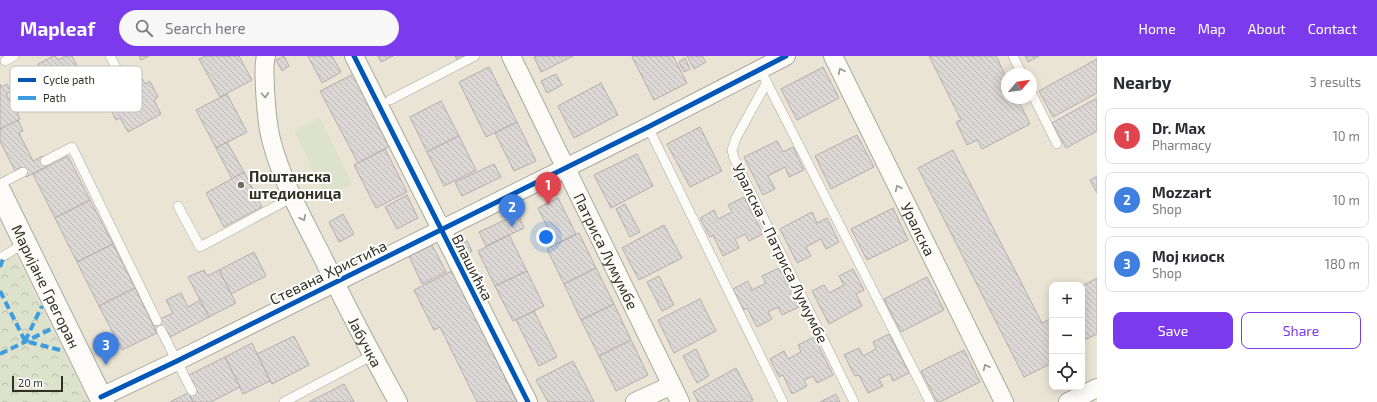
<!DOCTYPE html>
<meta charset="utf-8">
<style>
:root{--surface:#fff;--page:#f7f7f7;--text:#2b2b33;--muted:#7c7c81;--line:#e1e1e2;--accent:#7c3aed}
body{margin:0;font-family:"Exo 2",sans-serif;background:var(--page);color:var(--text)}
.controls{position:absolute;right:12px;bottom:12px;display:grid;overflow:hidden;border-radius:8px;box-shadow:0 2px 10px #0003}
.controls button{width:36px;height:36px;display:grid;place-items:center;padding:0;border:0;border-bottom:1px solid var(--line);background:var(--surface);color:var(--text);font:20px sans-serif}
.compass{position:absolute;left:1001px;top:12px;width:36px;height:36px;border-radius:50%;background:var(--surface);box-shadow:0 2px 10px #0003;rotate:61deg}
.scale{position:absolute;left:12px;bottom:10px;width:51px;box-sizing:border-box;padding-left:4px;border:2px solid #322f23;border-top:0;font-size:11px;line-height:14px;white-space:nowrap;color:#322f23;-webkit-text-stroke:3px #fff;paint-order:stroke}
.you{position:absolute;left:546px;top:181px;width:14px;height:14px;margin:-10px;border:3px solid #fff;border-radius:50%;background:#1a73e8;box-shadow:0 0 0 6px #1a73e833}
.badge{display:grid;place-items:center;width:26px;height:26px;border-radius:50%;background:var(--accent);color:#fff;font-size:13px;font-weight:700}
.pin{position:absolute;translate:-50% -33px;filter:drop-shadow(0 1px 2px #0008)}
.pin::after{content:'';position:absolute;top:21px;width:14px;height:12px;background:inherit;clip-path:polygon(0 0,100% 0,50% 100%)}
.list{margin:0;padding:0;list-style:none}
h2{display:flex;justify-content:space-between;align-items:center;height:52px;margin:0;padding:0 16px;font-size:17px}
h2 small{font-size:13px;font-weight:400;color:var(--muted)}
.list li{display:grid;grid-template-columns:26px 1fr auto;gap:12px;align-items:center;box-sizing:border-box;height:56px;margin:0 8px 8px;padding:0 8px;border:1px solid var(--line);border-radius:8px}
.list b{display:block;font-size:15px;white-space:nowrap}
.list p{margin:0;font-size:13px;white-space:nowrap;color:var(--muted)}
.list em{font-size:13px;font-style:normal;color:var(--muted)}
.actions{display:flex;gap:8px;padding:12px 16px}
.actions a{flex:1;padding:9px 0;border:1px solid var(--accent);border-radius:8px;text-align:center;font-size:14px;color:var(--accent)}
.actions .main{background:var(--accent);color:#fff}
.icon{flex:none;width:22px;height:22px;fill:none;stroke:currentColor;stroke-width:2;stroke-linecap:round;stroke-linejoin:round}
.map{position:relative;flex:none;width:1097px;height:346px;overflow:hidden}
header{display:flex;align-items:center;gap:24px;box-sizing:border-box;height:56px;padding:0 20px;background:var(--accent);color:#fff}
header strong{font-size:19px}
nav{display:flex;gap:22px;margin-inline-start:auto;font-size:14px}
.search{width:280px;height:36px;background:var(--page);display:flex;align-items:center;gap:10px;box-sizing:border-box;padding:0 14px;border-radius:22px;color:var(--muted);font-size:15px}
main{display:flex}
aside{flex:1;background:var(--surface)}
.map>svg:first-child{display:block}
.park{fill:url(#park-crowns)}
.pitch{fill:#dce2cc}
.building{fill:url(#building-back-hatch);stroke:#b4afad}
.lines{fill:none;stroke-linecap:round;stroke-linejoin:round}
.service-casing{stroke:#aca99b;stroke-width:10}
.minor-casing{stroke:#aca99b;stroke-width:20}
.tertiary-casing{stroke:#aca99b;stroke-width:24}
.service{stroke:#fcfbf8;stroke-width:9}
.minor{stroke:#fcfbf8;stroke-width:18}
.tertiary{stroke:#fcfbf8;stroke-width:22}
.quiet{stroke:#3e9de0;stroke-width:4;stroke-dasharray:8 4;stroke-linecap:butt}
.cycleway-casing{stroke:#fff;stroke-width:8}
.cycleway{stroke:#0057b8;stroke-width:5}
.oneway{stroke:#97958e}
.poi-dot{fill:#726e61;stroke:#fff;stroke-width:1.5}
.labels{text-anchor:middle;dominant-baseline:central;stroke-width:4;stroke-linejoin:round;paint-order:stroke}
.poi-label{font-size:15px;font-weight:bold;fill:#322f23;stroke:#fff;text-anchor:start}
.street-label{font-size:15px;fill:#322f23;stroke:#fff}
.key{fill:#fff;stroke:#c2c1bd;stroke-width:1}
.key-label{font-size:11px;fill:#322f23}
</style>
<header>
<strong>Mapleaf</strong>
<div class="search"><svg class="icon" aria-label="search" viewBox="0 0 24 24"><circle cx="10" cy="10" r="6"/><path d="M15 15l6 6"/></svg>Search here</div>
<nav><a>Home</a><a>Map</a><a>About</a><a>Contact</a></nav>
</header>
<main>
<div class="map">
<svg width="1097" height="346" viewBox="0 0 1097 346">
<defs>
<pattern id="park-crowns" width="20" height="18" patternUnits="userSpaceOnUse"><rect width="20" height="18" fill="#dce2cc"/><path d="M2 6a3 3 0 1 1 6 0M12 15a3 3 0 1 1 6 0" fill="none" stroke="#bdc2af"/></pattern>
<pattern id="building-back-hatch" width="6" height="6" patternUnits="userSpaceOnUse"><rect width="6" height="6" fill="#dcd8d6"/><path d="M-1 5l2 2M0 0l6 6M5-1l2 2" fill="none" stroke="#bdbab7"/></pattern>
</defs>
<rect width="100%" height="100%" fill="#e9e4d3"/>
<!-- park -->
<polygon class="park" points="14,197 89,346 0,346 0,204"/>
<!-- pitch -->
<polygon class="pitch" points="320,62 352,128 326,140 294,75"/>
<!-- building -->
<g class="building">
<polygon points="53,0 55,0 58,4 66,0 72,0 87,30 74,37 76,41 61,49 59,45 44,53 26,20 40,13 38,8"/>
<polygon points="139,0 149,0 141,4"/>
<polygon points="205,0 239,0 252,24 220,41 199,3"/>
<polygon points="284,0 289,10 282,15 276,4"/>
<polygon points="308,0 332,0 341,16 322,27"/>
<polygon points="378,0 393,0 381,6"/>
<polygon points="455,0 465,0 457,4"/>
<polygon points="536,0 573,0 541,16 534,1"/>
<polygon points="634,0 673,0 687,27 654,44 632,1"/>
<polygon points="687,0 702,0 706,6 694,13"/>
<polygon points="929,0 996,0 1007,23 1007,42 1017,42 1030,68 982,93 977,84 967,89 956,66 961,64"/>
<polygon points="1025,0 1039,0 1028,6"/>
<polygon points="685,2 690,13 684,16 679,6"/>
<polygon points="1097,3 1097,37 1053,61 1039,35"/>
<polygon points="489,11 517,66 486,81 459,26"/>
<polygon points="823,11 839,42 797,64 781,33"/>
<polygon points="138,14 145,28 150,25 158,41 154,44 161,58 128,76 120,62 116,64 108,48 112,46 104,32"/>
<polygon points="355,17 392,89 358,107 320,35"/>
<polygon points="556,18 562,29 547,37 541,25"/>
<polygon points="601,27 618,59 574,82 558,50"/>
<polygon points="0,28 2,31 7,28 11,35 6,38 12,49 17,46 21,55 17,57 20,63 0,73"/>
<polygon points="227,38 247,76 216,92 196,54"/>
<polygon points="1097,42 1097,75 1066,92 1052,67"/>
<polygon points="441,45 459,80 427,96 410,61"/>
<polygon points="18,64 23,75 19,77 33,105 43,100 48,110 26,121 21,111 15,115 0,85 0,73"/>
<polygon points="517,66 536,105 514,115 495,77"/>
<polygon points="700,71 722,115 690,131 667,88"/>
<polygon points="857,79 874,111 831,133 815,100"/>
<polygon points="459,80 476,114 444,130 427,96"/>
<polygon points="777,85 783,96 793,91 804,114 789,121 785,111 768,120 775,133 763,139 744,101"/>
<polygon points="227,86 244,116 232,123 216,92"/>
<polygon points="385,93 407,136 376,152 354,109"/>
<polygon points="953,94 1042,267 1052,262 1052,307 1024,321 918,112"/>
<polygon points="637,98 653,130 611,152 594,119"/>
<polygon points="68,100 90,144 55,162 33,118"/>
<polygon points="494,108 501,121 462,140 455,126"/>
<polygon points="244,116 262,151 224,171 206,137"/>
<polygon points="1097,120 1097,137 1090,124"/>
<polygon points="407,139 418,162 397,173 385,151"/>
<polygon points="744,141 763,178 749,185 745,178 735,183 739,192 723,200 713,179 710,181 700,162 714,154 718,163 732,156 728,149"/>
<polygon points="558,142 576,178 556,188 538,152"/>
<polygon points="90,144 113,188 77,206 55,162"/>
<polygon points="625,148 640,176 630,181 616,153"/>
<polygon points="893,152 908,184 867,204 851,173"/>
<polygon points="812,156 817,167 827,162 839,186 826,193 821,183 806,191 811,200 797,207 780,173"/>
<polygon points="343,158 354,178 339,186 329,166"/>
<polygon points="518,158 524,172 486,190 479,176"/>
<polygon points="664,169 682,202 639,224 622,192"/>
<polygon points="579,177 596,212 564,228 547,193"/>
<polygon points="509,179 527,215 495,230 478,195"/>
<polygon points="467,185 472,195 466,199 461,188"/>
<polygon points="113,188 135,232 99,250 77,206"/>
<polygon points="432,189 446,216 422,228 409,200"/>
<polygon points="254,196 266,220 231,238 219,214"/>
<polygon points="596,212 614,248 581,264 564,228"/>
<polygon points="779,212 799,251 782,259 778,251 768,256 772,263 757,271 747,252 744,254 733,233 748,225 752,234 766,227 762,220"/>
<polygon points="853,213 864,234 856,238 862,250 829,268 812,235 824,229 829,237 844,229 839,220"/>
<polygon points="204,214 207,220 219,214 236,247 209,261 188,221"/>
<polygon points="452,215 478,267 517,346 477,346 440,271 434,274 414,234"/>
<polygon points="527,215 544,250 513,265 495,230"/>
<polygon points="659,220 674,249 662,255 647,226"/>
<polygon points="927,221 944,254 901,276 884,243"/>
<polygon points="1097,222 1097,278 1082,285 1082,230"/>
<polygon points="135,232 157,277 122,294 99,250"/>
<polygon points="181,237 188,251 200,244 209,261 170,281 165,272 157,277 152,267 173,257 166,244"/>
<polygon points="700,243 716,275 674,297 658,264"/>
<polygon points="614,248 631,284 599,300 581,264"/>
<polygon points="534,255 557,301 539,310 516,264"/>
<polygon points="889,278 909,317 893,325 890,318 879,323 883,330 868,337 859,319 855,320 844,299 859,292 863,300 876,293 873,286"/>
<polygon points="294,280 309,309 272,328 257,298"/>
<polygon points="814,281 833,319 817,327 813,320 804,324 807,330 792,338 783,319 779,321 770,303 784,295 788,303 801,296 798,289"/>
<polygon points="631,284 648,319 616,335 599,300"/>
<polygon points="252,287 270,325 243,338 225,301"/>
<polygon points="696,293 709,320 697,327 683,300"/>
<polygon points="964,294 980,326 940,346 937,346 921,315"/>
<polygon points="225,301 240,331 211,346 193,346 188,337 196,333 189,319"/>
<polygon points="573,305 594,346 548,346 536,324"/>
<polygon points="736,312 753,344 750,346 698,346 693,336"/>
<polygon points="344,328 354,346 309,346"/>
<polygon points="188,337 193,346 170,346"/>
<polygon points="836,338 840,346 820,346"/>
</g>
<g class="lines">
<defs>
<g id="service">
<polyline points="110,0 119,17"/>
<polyline points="1013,0 1022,18"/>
<polyline points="5,5 14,0"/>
<polyline points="760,13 930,346"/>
<polyline points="767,26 736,82 732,94 734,102 854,346"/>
<polyline points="1031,36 1057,88"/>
<polyline points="390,44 475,0"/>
<polyline points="648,71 783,346"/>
<polyline points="45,105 72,91 157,265"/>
<polyline points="0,128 23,116"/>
<polyline points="178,150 200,191 293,141"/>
<polyline points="0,202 25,187"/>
<polyline points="161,274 192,335"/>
<polyline points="284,346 373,299"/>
</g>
<g id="minor">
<path id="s1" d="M266 0C263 11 265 22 265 33 266 51 267 70 272 87 283 128 305 166 324 204 347 252 372 299 398 346"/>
<polyline points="354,0 528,346"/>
<path id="s2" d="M511 0 680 346"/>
<path id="s3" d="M833 0 1004 346"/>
<polyline points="101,341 177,305 648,71 786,0"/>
<polyline points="635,346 672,329"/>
<polyline points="1068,346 1097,332"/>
</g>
<g id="tertiary">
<path id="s4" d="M0 136 103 346"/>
</g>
</defs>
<!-- service casing -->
<use href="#service" class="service-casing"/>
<!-- minor casing -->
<use href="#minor" class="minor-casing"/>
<!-- tertiary casing -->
<use href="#tertiary" class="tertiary-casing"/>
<!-- service -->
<use href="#service" class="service"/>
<!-- minor -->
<use href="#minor" class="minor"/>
<!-- tertiary -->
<use href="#tertiary" class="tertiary"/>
<!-- quiet -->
<g class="quiet">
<polyline points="0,211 4,200"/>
<polyline points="0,235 25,285 64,295"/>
<polyline points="25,285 42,250"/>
<polyline points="0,298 53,272"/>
</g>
<defs>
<g id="cycleway">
<polyline points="354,0 528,346"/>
<polyline points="101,341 177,305 648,71 786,0"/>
</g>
</defs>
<!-- cycleway casing -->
<use href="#cycleway" class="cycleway-casing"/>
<!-- cycleway -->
<use href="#cycleway" class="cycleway"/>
</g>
<!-- one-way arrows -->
<defs><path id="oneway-chevron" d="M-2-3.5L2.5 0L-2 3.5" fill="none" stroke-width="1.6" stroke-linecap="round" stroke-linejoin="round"/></defs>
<g class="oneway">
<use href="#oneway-chevron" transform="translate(841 15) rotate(-116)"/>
<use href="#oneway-chevron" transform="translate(265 39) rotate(86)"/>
<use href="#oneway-chevron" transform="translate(898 132) rotate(-116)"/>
<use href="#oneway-chevron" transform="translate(303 162) rotate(64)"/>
<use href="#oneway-chevron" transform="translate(986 311) rotate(-116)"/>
</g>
<!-- markers -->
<circle class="poi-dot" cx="241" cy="129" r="4"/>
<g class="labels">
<!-- poi labels -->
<g class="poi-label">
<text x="249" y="120">Поштанска<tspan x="249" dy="17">штедионица</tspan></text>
</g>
<!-- street labels -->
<g class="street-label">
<text stroke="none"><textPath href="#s3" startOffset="193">Уралска</textPath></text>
<text stroke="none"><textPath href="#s2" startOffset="217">Патриса Лумумбе</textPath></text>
<text transform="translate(781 197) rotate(64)">Уралска - Патриса Лумумбе</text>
<text transform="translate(473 211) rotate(63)">Влашићка</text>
<text transform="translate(328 216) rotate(-26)">Стевана Христића</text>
<text stroke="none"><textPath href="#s4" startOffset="105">Маријане Грегоран</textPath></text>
<text stroke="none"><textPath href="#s1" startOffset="308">Јабучка</textPath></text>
</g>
</g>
<!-- legend -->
<rect x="10" y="10" width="132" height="46" rx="6" class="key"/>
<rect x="18" y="22" width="18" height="4" fill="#0057b8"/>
<rect x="18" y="40" width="18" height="4" fill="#3e9de0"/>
<g class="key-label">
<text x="43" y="28">Cycle path</text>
<text x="43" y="46">Path</text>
</g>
</svg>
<div class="controls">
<button>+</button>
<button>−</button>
<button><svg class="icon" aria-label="locate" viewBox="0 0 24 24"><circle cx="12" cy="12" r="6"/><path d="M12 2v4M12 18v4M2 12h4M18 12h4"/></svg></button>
</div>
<svg class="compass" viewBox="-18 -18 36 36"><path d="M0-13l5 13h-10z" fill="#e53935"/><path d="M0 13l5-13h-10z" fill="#7c7c81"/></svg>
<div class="scale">20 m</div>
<div class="you"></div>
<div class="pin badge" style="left:548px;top:149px;background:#e0444e">1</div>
<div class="pin badge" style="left:512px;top:171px;background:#3f7fe0">2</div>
<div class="pin badge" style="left:106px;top:309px;background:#3f7fe0">3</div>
</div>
<aside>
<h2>Nearby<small>3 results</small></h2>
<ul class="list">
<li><span class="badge" style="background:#e0444e">1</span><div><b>Dr. Max</b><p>Pharmacy</p></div><em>10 m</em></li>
<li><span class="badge" style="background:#3f7fe0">2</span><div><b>Mozzart</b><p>Shop</p></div><em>10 m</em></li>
<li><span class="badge" style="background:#3f7fe0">3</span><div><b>Мој киоск</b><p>Shop</p></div><em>180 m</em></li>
</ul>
<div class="actions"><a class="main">Save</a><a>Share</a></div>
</aside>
</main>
